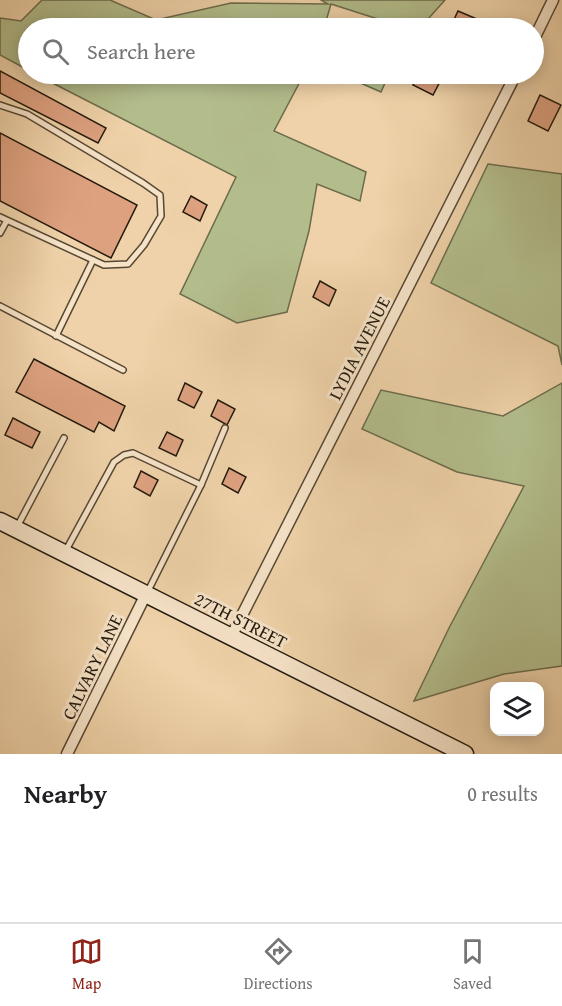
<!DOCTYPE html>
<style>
:root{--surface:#fff;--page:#f6f6f6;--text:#202124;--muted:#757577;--line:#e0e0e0;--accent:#8f2418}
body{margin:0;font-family:"Gentium Book Plus",serif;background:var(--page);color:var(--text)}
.controls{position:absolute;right:18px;bottom:18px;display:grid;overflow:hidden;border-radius:12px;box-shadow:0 3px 15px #0003}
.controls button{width:54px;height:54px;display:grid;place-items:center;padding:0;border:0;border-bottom:2px solid var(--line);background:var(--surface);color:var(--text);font:30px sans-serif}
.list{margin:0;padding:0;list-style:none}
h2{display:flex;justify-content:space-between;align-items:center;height:78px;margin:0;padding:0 24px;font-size:26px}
h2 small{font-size:20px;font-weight:400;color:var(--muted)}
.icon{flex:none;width:33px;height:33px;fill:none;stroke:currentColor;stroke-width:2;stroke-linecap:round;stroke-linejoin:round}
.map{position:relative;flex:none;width:562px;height:754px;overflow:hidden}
.search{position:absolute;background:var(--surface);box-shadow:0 3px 15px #0003;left:18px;right:18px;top:18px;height:66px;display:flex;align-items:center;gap:15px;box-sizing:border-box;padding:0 21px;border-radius:33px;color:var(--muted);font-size:22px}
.sheet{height:168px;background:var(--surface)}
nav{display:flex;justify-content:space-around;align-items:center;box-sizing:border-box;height:84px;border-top:2px solid var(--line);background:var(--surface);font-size:16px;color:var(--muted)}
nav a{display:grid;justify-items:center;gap:3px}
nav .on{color:var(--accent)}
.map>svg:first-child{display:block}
.green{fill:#b3bd8c;stroke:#6c6c4c;stroke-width:1.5}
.building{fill:#dda180;stroke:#241a0d;stroke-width:1.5}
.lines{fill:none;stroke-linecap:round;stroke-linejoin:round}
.lane-casing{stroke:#574834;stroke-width:8}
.street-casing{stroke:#574834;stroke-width:13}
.secondary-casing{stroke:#241a0d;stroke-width:19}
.lane{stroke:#f5e2c7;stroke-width:5}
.street{stroke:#f5e2c7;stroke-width:10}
.secondary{stroke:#f5e2c7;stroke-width:16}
.labels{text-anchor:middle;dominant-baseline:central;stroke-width:6;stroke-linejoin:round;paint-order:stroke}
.street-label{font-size:18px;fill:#241a0d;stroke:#f5e2c7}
</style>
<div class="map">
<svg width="562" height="754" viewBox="0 0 562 754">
<rect width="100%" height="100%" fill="#efd2a9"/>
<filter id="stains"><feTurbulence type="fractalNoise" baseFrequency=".00333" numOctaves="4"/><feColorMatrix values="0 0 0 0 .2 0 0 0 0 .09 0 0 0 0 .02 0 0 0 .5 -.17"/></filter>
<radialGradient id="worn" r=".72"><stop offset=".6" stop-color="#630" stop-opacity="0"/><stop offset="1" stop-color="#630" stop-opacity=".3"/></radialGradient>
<!-- green -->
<g class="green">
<polygon points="42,0 110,0 156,20 231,3 328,4 321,0 445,0 420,28 406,28 331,4 324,28 28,28 28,70 0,55 0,18 21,21"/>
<polygon points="35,74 304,74 274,131 366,172 360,201 317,184 309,231 287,312 237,323 180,294 236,177"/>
<polygon points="340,74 389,74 381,92"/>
<polygon points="488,164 562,174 562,365 558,346 431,283"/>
<polygon points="562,383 562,666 504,674 414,701 449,628 524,486 457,472 362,429 381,390 503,416"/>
</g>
<!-- building -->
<g class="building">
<polygon points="458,11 479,20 475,28 450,28"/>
<polygon points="0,71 106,128 98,143 0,93"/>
<polygon points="419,74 444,74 433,95 413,85"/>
<polygon points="540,95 561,105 548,131 528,121"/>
<polygon points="0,133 137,205 111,258 0,201"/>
<polygon points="191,196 207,205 200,221 183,212"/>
<polygon points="320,281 336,290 329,306 313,297"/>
<polygon points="34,359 125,406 114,431 99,422 94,432 16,392"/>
<polygon points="185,383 202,392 194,408 178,400"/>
<polygon points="218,400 235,409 227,425 211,416"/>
<polygon points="13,418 40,432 32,448 5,435"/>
<polygon points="167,432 183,440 176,456 159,448"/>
<polygon points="229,468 246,477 238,493 222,484"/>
<polygon points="141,471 158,480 150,496 134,487"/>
</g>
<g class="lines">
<defs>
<g id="lane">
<polyline points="0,105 27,114 143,183 160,195 161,216 144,245 128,264 104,265 0,217"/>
<polyline points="0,233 6,222"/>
<polyline points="0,306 123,370"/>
<polyline points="56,336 93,260"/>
<polyline points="17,527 64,438"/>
<polyline points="65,552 114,462 124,455 133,453 201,485"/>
<polyline points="147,593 201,485 225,428"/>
</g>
<g id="street">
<polyline points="534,39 553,0"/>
<polyline points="231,637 516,74"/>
<polyline points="67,754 146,594"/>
</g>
<polyline id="secondary" points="0,521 465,754"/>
</defs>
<!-- lane casing -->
<use href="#lane" class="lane-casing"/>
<!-- street casing -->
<use href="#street" class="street-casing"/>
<!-- secondary casing -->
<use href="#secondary" class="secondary-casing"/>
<!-- lane -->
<use href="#lane" class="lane"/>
<!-- street -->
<use href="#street" class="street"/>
<!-- secondary -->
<use href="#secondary" class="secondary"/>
</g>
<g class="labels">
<!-- street labels -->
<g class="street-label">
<text transform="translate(359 348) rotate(-63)">LYDIA AVENUE</text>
<text transform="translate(241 620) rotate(27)">27TH STREET</text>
<text transform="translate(92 667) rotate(-64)">CALVARY LANE</text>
</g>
</g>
<rect width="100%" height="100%" filter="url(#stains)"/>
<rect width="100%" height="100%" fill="url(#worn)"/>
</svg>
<div class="controls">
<button><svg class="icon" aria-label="layers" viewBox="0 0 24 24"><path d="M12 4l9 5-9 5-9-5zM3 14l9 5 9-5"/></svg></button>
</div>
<div class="search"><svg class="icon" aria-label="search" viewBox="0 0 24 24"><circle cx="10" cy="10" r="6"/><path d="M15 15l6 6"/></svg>Search here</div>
</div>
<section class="sheet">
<h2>Nearby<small>0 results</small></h2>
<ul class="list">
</ul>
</section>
<nav>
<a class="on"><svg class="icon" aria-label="map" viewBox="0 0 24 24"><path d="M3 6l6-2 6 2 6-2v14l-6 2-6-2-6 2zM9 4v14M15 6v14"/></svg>Map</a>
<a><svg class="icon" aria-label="directions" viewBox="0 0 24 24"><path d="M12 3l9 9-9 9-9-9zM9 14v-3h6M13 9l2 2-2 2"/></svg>Directions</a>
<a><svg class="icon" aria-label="saved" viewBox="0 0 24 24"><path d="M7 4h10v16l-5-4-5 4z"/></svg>Saved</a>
</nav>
